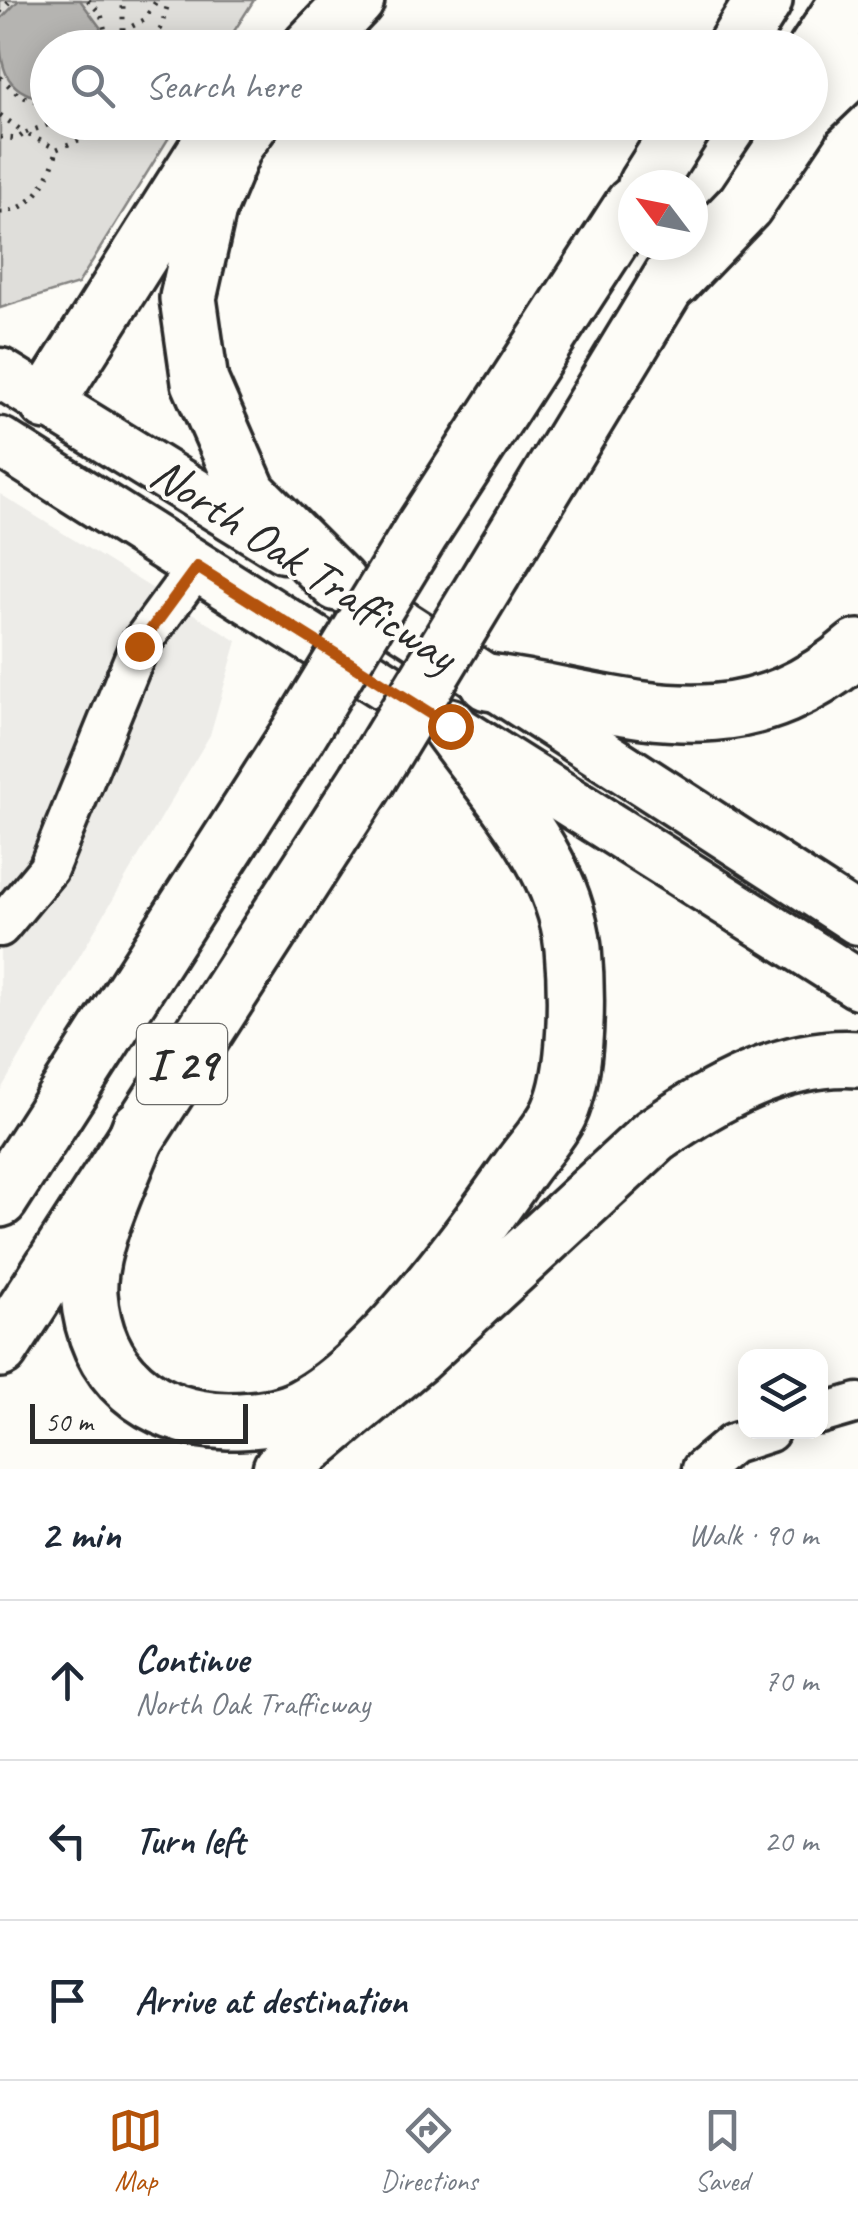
<!DOCTYPE html>
<meta charset="utf-8">
<style>
:root{--surface:#fff;--page:#f2f2f3;--text:#1f2937;--muted:#747a83;--line:#e0e1e3;--accent:#b45309}
body{margin:0;font-family:Caveat,sans-serif;background:var(--page);color:var(--text)}
.controls{position:absolute;right:30px;bottom:30px;display:grid;overflow:hidden;border-radius:20px;box-shadow:0 5px 25px #0003}
.controls button{width:90px;height:90px;display:grid;place-items:center;padding:0;border:0;border-bottom:2px solid var(--line);background:var(--surface);color:var(--text);font:50px sans-serif}
.compass{position:absolute;left:618px;top:170px;width:90px;height:90px;border-radius:50%;background:var(--surface);box-shadow:0 5px 25px #0003;rotate:302deg}
.scale{position:absolute;left:30px;bottom:25px;width:218px;box-sizing:border-box;padding-left:10px;border:5px solid #2b2b2b;border-top:0;font-size:28px;line-height:35px;white-space:nowrap;color:#2b2b2b;-webkit-text-stroke:8px #fdfcf7;paint-order:stroke}
.stop{position:absolute;width:30px;height:30px;margin:-22px;border:8px solid #b45309;border-radius:50%;background:#fff}
.stop.end{background:#b45309;border-color:#fff;box-shadow:0 2px 10px #0008}
.list{margin:0;padding:0;list-style:none}
h2{display:flex;justify-content:space-between;align-items:center;height:130px;margin:0;padding:0 40px;font-size:42px}
h2 small{font-size:32px;font-weight:400;color:var(--muted)}
.list li{display:grid;grid-template-columns:65px 1fr auto;gap:30px;align-items:center;box-sizing:border-box;height:160px;padding:0 40px;border-top:2px solid var(--line)}
.list b{display:block;font-size:38px;white-space:nowrap}
.list p{margin:0;font-size:32px;white-space:nowrap;color:var(--muted)}
.list em{font-size:32px;font-style:normal;color:var(--muted)}
.icon{flex:none;width:55px;height:55px;fill:none;stroke:currentColor;stroke-width:2;stroke-linecap:round;stroke-linejoin:round}
.map{position:relative;flex:none;width:858px;height:1469px;overflow:hidden}
.search{position:absolute;background:var(--surface);box-shadow:0 5px 25px #0003;left:30px;right:30px;top:30px;height:110px;display:flex;align-items:center;gap:25px;box-sizing:border-box;padding:0 35px;border-radius:55px;color:var(--muted);font-size:38px}
.sheet{height:610px;background:var(--surface)}
nav{display:flex;justify-content:space-around;align-items:center;box-sizing:border-box;height:140px;border-top:2px solid var(--line);background:var(--surface);font-size:28px;color:var(--muted)}
nav a{display:grid;justify-items:center;gap:5px}
nav .on{color:var(--accent)}
.map>svg:first-child{display:block}
.built{fill:#edece8}
.green{fill:#dfdeda;stroke:#858482;stroke-width:2.5}
.water{fill:#b5b4b1;stroke:#7e7d7b;stroke-width:2.5}
.lines{fill:none;stroke-linecap:round;stroke-linejoin:round}
.minor-casing{stroke:#2b2b2b;stroke-width:45}
.major-casing{stroke:#2b2b2b;stroke-width:55}
.highway-casing{stroke:#2b2b2b;stroke-width:62}
.path{stroke:#2b2b2b;stroke-width:5;stroke-dasharray:2.5 8;stroke-linecap:butt}
.minor{stroke:#fdfcf7;stroke-width:38}
.major{stroke:#fdfcf7;stroke-width:48}
.highway{stroke:#fdfcf7;stroke-width:55}
.highway-bridge-casing{stroke:#2b2b2b;stroke-width:62;stroke-linecap:butt}
.highway-bridge{stroke:#fdfcf7;stroke-width:55}
.route{stroke:#b45309;stroke-width:12}
.labels{text-anchor:middle;dominant-baseline:central;stroke-width:8;stroke-linejoin:round;paint-order:stroke}
.shield{fill:#fdfcf7;stroke:#6a6a68;stroke-width:2.5}
.shield-label{font-size:45px;font-weight:bold;fill:#2b2b2b}
.street-label{font-size:48px;fill:#2b2b2b;stroke:#fdfcf7}
</style>
<div class="map">
<svg width="858" height="1469" viewBox="0 0 858 1469">
<rect width="100%" height="100%" fill="#fdfcf7"/>
<filter id="ink" filterUnits="userSpaceOnUse"><feTurbulence type="fractalNoise" baseFrequency=".01" numOctaves="2"/><feDisplacementMap in="SourceGraphic" scale="20" xChannelSelector="R" yChannelSelector="G"/><feConvolveMatrix kernelMatrix="1 2 1 2 8 2 1 2 1" color-interpolation-filters="sRGB"/></filter>
<g filter="url(#ink)">
<!-- built -->
<polygon class="built" points="0,494 237,641 210,735 0,1091"/>
<!-- green -->
<polygon class="green" points="0,0 254,0 224,47 48,48 48,122 178,123 78,284 0,308"/>
<!-- water -->
<path class="water" d="M19 0H80L100 27 103 47 48 48 47 99C0 93 0 62 0 20Z"/>
<g class="lines">
<defs>
<g id="minor">
<polyline points="0,927 48,869 139,646 197,567"/>
<polyline points="820,1414 858,1403"/>
<polyline points="702,1469 732,1444 769,1432"/>
</g>
<g id="major">
<polyline points="0,373 284,548"/>
<polyline points="0,442 858,984"/>
<polyline points="345,588 858,920"/>
</g>
<g id="highway">
<polyline points="310,48 356,0"/>
<polyline points="734,48 764,0"/>
<polyline points="810,60 849,0"/>
<polyline points="810,109 858,63"/>
<polyline points="251,122 235,144 208,209 188,298 200,382 249,494 338,583"/>
<polyline points="646,185 686,122"/>
<polyline points="673,280 745,205 801,122"/>
<polyline points="47,402 209,146"/>
<polyline points="421,532 633,205"/>
<polyline points="493,572 691,245"/>
<path d="M488 682C628 702 734 756 858 648"/>
<path d="M140 1128C123 1174 86 1245 89 1294 95 1374 150 1419 228 1421 252 1421 281 1418 302 1407 377 1368 471 1238 520 1168 532 1151 550 1132 559 1113 578 1072 577 992 573 948 564 862 498 794 449 726"/>
<polyline points="0,1199 297,736"/>
<polyline points="0,1349 367,780"/>
<path d="M281 1469 415 1357 654 1136C712 1095 784 1054 858 1059"/>
</g>
</defs>
<!-- minor casing -->
<use href="#minor" class="minor-casing"/>
<!-- major casing -->
<use href="#major" class="major-casing"/>
<!-- highway casing -->
<use href="#highway" class="highway-casing"/>
<!-- path -->
<g class="path">
<polyline points="88,0 101,14 109,48"/>
<polyline points="0,12 11,0"/>
<polyline points="123,31 144,20 157,0"/>
<polyline points="109,45 123,31 123,0"/>
<polyline points="149,48 161,28 169,0"/>
<polyline points="0,77 20,96 48,104"/>
<polyline points="0,115 25,133 56,122"/>
<polyline points="0,137 17,139 25,133 57,149 88,136 101,122"/>
<path d="M0 212C33 212 51 177 57 149"/>
</g>
<!-- minor -->
<use href="#minor" class="minor"/>
<!-- major -->
<use href="#major" class="major"/>
<!-- highway -->
<use href="#highway" class="highway"/>
<defs>
<g id="highway-bridge">
<polyline points="297,736 421,532"/>
<polyline points="367,780 493,572"/>
</g>
</defs>
<!-- highway-bridge casing -->
<use href="#highway-bridge" class="highway-bridge-casing"/>
<!-- highway-bridge -->
<use href="#highway-bridge" class="highway-bridge"/>
</g>
</g>
<g class="lines" filter="url(#ink)">
<!-- route -->
<polyline class="route" points="139,646 197,567 450,726"/>
</g>
<g class="labels">
<!-- shield labels -->
<rect class="shield" x="137" y="1024" width="90" height="80" rx="8"/>
<g class="shield-label">
<text x="182" y="1064">I 29</text>
</g>
<!-- street labels -->
<g class="street-label">
<text transform="translate(304 564) rotate(33)">North Oak Trafficway</text>
</g>
</g>
</svg>
<div class="controls">
<button><svg class="icon" aria-label="layers" viewBox="0 0 24 24"><path d="M12 4l9 5-9 5-9-5zM3 14l9 5 9-5"/></svg></button>
</div>
<svg class="compass" viewBox="-18 -18 36 36"><path d="M0-13l5 13h-10z" fill="#e53935"/><path d="M0 13l5-13h-10z" fill="#747a83"/></svg>
<div class="scale">50 m</div>
<div class="stop" style="left:450px;top:726px"></div>
<div class="stop end" style="left:139px;top:646px"></div>
<div class="search"><svg class="icon" aria-label="search" viewBox="0 0 24 24"><circle cx="10" cy="10" r="6"/><path d="M15 15l6 6"/></svg>Search here</div>
</div>
<section class="sheet">
<h2>2 min<small>Walk · 90 m</small></h2>
<ul class="list">
<li><svg class="icon" aria-label="ahead" viewBox="0 0 24 24"><path d="M12 20V5M6 11l6-6 6 6"/></svg><div><b>Continue</b><p>North Oak Trafficway</p></div><em>70 m</em></li>
<li><svg class="icon" aria-label="left" viewBox="0 0 24 24"><path d="M17 20v-9H6M10 6l-5 5 5 5"/></svg><div><b>Turn left</b></div><em>20 m</em></li>
<li><svg class="icon" aria-label="arrive" viewBox="0 0 24 24"><path d="M6 21V4h12l-3 4 3 4H6"/></svg><div><b>Arrive at destination</b></div></li>
</ul>
</section>
<nav>
<a class="on"><svg class="icon" aria-label="map" viewBox="0 0 24 24"><path d="M3 6l6-2 6 2 6-2v14l-6 2-6-2-6 2zM9 4v14M15 6v14"/></svg>Map</a>
<a><svg class="icon" aria-label="directions" viewBox="0 0 24 24"><path d="M12 3l9 9-9 9-9-9zM9 14v-3h6M13 9l2 2-2 2"/></svg>Directions</a>
<a><svg class="icon" aria-label="saved" viewBox="0 0 24 24"><path d="M7 4h10v16l-5-4-5 4z"/></svg>Saved</a>
</nav>
